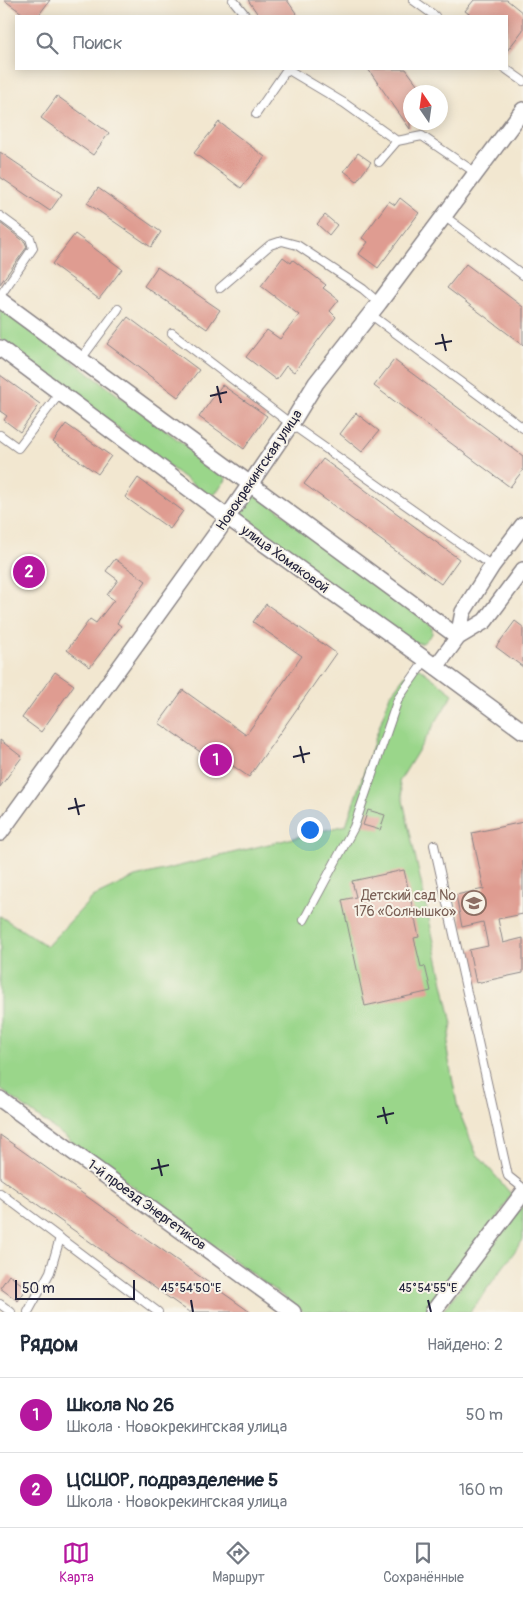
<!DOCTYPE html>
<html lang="ru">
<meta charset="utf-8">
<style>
:root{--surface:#fff;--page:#f6f6f7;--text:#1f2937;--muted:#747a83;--line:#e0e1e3;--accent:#b5179e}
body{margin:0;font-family:Pangolin,sans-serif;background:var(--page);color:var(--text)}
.compass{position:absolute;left:403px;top:85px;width:45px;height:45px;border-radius:50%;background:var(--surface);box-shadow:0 2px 12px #0003;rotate:347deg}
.scale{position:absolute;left:15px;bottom:12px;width:120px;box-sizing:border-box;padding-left:5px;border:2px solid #22223b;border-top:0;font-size:14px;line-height:18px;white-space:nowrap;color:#22223b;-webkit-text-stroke:4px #f7f3e8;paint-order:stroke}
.you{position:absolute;left:309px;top:829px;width:18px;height:18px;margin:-12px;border:4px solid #fff;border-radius:50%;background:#1a73e8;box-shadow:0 0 0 8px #1a73e833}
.badge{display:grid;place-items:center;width:32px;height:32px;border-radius:50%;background:var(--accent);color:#fff;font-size:16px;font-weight:700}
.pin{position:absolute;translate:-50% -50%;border:2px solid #fff;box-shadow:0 1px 5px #0006}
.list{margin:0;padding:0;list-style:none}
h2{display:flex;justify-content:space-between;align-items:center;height:65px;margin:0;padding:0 20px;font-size:21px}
h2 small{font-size:16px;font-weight:400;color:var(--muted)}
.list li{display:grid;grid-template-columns:32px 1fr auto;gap:15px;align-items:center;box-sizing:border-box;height:75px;padding:0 20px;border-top:1px solid var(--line)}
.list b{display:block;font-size:19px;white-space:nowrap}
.list p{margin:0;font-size:16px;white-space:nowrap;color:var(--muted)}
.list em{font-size:16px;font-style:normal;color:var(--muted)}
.icon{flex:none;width:28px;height:28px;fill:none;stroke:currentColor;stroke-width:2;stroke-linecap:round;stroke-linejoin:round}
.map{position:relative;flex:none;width:523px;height:1312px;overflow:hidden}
.search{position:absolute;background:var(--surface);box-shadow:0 2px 12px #0003;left:15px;right:15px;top:15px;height:55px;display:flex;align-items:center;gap:12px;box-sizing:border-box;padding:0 18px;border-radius:0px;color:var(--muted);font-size:19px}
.sheet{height:215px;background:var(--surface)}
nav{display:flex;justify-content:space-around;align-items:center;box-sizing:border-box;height:70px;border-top:1px solid var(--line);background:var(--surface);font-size:14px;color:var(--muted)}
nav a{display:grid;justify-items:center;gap:2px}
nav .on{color:var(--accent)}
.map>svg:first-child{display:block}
.green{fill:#9ad68a;stroke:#5e7c62}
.building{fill:#df9c91}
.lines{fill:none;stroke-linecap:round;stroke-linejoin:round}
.lane-casing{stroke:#8a8486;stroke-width:10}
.street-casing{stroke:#8a8486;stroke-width:18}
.lane{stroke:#fff;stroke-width:8}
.street{stroke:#fff;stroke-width:15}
.ticks{fill:none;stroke:#22223b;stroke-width:2}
.labels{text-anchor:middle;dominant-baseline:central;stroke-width:4;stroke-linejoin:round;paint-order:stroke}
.street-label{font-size:14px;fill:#22223b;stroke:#f7f3e8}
.education-label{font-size:14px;fill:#785e54;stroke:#f7f3e8;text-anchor:end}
.ticks-label{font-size:12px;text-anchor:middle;fill:#22223b;stroke:#f7f3e8;stroke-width:4;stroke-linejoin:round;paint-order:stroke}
</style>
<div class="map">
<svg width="523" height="1312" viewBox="0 0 523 1312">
<rect width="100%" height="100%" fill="#f7f3e8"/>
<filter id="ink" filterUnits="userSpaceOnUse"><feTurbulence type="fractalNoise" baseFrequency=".02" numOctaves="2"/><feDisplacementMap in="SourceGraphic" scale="10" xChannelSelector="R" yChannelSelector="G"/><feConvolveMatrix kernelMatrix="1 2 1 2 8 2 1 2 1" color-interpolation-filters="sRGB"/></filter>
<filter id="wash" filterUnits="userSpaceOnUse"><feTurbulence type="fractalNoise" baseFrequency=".0096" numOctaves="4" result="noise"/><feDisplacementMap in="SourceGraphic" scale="20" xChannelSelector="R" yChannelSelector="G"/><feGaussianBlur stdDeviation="1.12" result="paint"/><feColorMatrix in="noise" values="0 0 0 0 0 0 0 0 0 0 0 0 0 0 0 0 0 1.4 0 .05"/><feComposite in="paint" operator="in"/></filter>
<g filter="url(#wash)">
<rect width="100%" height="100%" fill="#f2e7d0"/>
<!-- green -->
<g class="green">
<polygon points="0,307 224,474 226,480 215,494 207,495 0,339"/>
<polygon points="260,496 428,623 432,628 432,634 423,643 410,643 242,519 241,506 250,497"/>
<polygon points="414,664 453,694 399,782 452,1024 447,1050 458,1109 476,1153 511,1194 499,1216 478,1240 425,1312 304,1312 0,1089 0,916 47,946 93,897 135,877 346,825 390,695"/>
<polygon points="523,1205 523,1240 470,1312 442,1312"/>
</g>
<g id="blocks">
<!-- building -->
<g class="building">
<polygon points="4,0 50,0 38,16 26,16"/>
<polygon points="248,0 287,0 298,16 259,16"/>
<polygon points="474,0 507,0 523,13 523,30 507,51 507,16 472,16 465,11"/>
<polygon points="368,69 406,69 423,92 410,92 410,129"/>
<polygon points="57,96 109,133 93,155 41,118"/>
<polygon points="219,122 265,157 241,188 194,153"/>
<polygon points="0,152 62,194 50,211 0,177"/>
<polygon points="358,153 371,162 357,181 344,171"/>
<polygon points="98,188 161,232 151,247 87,203"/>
<polygon points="400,198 419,213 378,268 359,254 368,242 362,238 389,201 395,205"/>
<polygon points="325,215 337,225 329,235 317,224"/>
<polygon points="0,223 25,242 27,247 0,284"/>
<polygon points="75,234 122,269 99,299 52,264"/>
<polygon points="283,257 291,263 293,260 326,285 323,288 339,300 330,311 336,317 294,372 286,366 276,380 246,357 267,330 280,339 299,315 261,286"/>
<polygon points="466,264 523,307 523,345 447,288"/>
<polygon points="157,267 220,310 207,329 144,286"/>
<polygon points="128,317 199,370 178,397 107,344"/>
<polygon points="394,360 523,456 523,470 510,487 374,386"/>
<polygon points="0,375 40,404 20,432 4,420 7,416 0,411"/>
<polygon points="222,385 267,416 244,449 199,417"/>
<polygon points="356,413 379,431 362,452 340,434"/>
<polygon points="66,424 111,456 98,474 53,442"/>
<polygon points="323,459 459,559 441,584 304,484"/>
<polygon points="138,478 183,511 170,529 125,497"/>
<polygon points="115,559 146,581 117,623 121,626 90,667 67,650 90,619 96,623 114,600 107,595 118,580 106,571"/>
<polygon points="266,604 336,653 249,777 223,759 219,765 159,723 183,690 246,735 302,656 253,622"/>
<polygon points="515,621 523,627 523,667 496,647"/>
<polygon points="55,672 74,685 41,732 22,718"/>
<polygon points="0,740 22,757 0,787"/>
<polygon points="368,810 385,815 380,830 363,825"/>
<polygon points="523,822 523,914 498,919 503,943 523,938 523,973 476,983 469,950 488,946 483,922 462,927 456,895 484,889 472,833"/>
<polygon points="404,870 419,937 414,938 421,967 425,966 431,991 365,1006 342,900 356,897 352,881"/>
<polygon points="0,1135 250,1312 189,1312 0,1178"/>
<polygon points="9,1275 27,1288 18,1301 0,1288"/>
</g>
</g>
</g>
<g filter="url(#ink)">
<use href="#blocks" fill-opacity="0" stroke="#8a8486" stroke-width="1"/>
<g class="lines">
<defs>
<g id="lane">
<polyline points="233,0 246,16"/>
<polyline points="413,0 435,16"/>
<polyline points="287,69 344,103 397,141 422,136 476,173"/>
<polyline points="506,69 523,81"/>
<polyline points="256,114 287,69"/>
<polyline points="379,162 397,141"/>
<polyline points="0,216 30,238 33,248 0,296"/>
<polyline points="444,216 523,275"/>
<polyline points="220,288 270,245 282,241 297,245 363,289 379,303"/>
<polyline points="370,314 523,428"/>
<polyline points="172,333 291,424 492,566"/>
<polyline points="81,359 118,309"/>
<polyline points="0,435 18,448 60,393"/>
<polyline points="434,845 508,1176 523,1188"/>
<polyline points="304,920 354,827 398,699 426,659"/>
<polyline points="0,1193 158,1312"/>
<polyline points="0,1304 11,1312"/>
<polyline points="28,1312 50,1272 60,1238"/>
</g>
<g id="street">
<polyline points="0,300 458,637 463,612 492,566 523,525"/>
<polyline points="0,348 227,517 436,667 523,731"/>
<polyline points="436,667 458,637 485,621 523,570"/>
<polyline points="0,833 218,531 291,424 316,383 379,303 523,110"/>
<polyline points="0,1099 293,1312"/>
<polyline points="433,1312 523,1193"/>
</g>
</defs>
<!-- lane casing -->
<use href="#lane" class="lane-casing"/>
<!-- street casing -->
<use href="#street" class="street-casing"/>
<!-- lane -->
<use href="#lane" class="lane"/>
<!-- street -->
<use href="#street" class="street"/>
</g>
</g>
<!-- ticks -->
<path class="ticks" d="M442 334 446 351M435 344 452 341M217 386 221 403M210 396 227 392M300 746 304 763M293 757 310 753M75 798 79 815M68 809 85 805M383 1107 387 1124M377 1117 394 1113M158 1159 162 1176M151 1169 169 1165M191 1300 193 1312M428 1300 431 1312"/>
<!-- icons -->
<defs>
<symbol id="school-ring" viewBox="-11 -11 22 22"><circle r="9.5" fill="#f7f3e8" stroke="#8d6e63" stroke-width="1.5"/><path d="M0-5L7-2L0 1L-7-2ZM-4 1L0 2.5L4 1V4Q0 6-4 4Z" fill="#8d6e63"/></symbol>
</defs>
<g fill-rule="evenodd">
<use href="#school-ring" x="460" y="889" width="28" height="28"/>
</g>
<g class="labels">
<!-- street labels -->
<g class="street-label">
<text transform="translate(259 470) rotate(-56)">Новокрекингская улица</text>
<text transform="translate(285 559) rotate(36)">улица Хомяковой</text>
<text transform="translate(147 1205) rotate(36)">1-й проезд Энергетиков</text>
</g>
<!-- education labels -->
<g class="education-label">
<text x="456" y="895">Детский сад №<tspan x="456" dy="16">176 «Солнышко»</tspan></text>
</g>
</g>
<g class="ticks-label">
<text x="191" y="1292">45°54'50"E</text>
<text x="428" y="1292">45°54'55"E</text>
</g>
</svg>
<svg class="compass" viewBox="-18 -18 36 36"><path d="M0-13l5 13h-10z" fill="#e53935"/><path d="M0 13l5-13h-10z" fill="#747a83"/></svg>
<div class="scale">50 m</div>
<div class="you"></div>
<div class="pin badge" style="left:216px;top:760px">1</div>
<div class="pin badge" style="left:29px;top:572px">2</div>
<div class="search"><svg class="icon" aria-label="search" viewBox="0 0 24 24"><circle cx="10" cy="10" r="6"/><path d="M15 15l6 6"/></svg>Поиск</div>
</div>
<section class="sheet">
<h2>Рядом<small>Найдено: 2</small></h2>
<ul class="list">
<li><span class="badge">1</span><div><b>Школа № 26</b><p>Школа · Новокрекингская улица</p></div><em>50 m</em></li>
<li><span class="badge">2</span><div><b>ЦСШОР, подразделение 5</b><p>Школа · Новокрекингская улица</p></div><em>160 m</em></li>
</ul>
</section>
<nav>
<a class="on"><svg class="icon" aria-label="map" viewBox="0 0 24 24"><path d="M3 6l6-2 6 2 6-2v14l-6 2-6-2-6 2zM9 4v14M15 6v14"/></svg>Карта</a>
<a><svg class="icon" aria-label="directions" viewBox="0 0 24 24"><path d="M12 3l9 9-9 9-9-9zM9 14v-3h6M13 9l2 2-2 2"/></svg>Маршрут</a>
<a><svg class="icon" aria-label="saved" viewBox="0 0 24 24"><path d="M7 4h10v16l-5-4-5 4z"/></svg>Сохранённые</a>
</nav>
